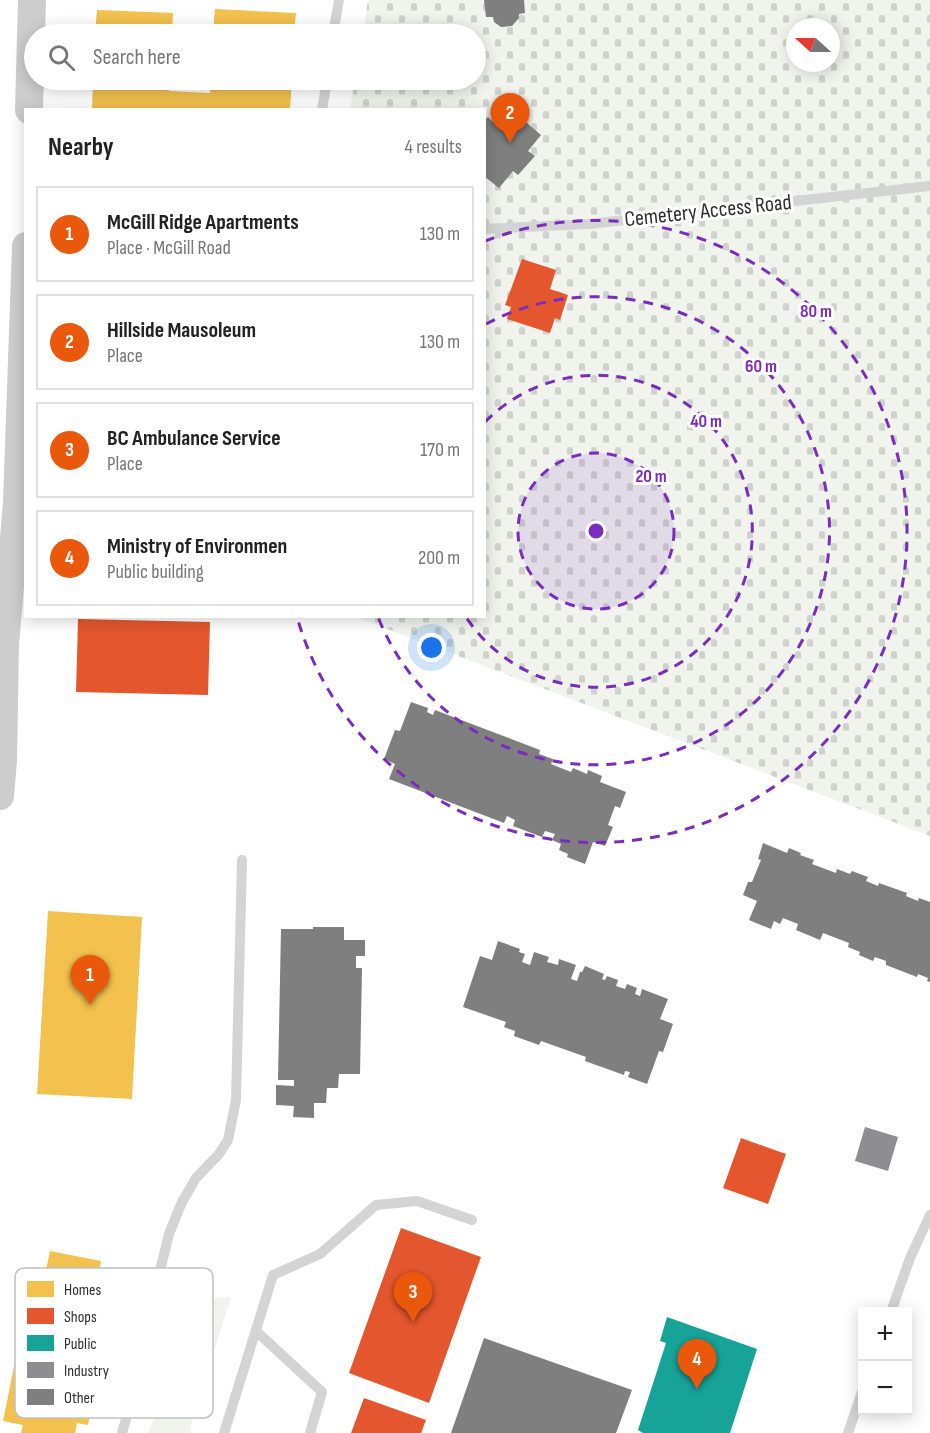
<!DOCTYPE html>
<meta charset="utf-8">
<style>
:root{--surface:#fff;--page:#f2f2f2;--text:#222;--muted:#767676;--line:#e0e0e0;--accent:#ea580c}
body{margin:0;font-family:"Sofia Sans Condensed",sans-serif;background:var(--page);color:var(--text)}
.controls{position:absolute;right:18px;bottom:18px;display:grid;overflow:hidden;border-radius:0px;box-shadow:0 3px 15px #0003}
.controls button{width:54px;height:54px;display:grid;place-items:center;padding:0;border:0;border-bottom:2px solid var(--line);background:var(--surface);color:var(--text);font:30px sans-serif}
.compass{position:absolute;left:786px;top:18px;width:54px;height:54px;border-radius:50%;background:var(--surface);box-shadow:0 3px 15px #0003;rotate:291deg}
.you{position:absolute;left:432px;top:648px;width:21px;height:21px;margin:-15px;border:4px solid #fff;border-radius:50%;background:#1a73e8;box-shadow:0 0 0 9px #1a73e833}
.badge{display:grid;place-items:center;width:39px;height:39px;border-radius:50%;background:var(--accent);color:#fff;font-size:20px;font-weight:700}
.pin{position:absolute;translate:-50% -50px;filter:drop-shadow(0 2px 3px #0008)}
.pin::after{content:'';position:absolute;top:32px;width:21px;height:18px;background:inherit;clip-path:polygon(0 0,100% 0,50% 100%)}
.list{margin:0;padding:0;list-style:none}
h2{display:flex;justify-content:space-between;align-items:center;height:78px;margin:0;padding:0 24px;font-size:26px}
h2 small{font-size:20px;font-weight:400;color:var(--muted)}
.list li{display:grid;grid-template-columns:39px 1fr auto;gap:18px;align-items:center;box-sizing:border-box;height:96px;margin:0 12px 12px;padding:0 12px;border:2px solid var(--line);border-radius:0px}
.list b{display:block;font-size:22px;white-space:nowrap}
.list p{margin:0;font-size:20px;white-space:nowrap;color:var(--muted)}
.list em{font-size:20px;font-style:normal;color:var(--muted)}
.icon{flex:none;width:33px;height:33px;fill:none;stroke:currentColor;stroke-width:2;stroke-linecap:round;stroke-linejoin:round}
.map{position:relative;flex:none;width:930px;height:1433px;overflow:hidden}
.search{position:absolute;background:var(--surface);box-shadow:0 3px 15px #0003;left:24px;top:24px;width:462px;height:66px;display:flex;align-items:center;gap:15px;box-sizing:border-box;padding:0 21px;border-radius:33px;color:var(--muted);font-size:22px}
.panel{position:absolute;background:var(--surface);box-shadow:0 3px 15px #0003;left:24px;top:108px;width:462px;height:510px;border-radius:0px}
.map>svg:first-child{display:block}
.grass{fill:#f0f4ed}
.cemetery{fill:url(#cemetery-stones);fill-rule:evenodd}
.homes{fill:#f2c14e}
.shops{fill:#e4572e}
.public{fill:#17a398}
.industry{fill:#8d8d92}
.building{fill:#7f7f7f}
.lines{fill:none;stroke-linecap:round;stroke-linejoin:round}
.service{stroke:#d4d4d4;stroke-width:10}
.secondary{stroke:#cdcdcd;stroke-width:28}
.ring{fill:none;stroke:#7b2cbf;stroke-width:3;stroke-dasharray:10 8}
.labels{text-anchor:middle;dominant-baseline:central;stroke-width:6;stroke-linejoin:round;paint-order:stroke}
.street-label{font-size:22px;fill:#2f2f2f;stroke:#fff}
.key{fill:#fff;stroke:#c1c1c1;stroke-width:1.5}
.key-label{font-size:16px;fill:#2f2f2f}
.centre{fill:#7b2cbf;stroke:#fff;stroke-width:3}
.ring-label{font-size:18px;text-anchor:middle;font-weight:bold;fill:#7b2cbf;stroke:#fff;stroke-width:6;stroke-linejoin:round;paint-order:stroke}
</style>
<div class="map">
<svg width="930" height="1433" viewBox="0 0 930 1433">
<defs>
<pattern id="cemetery-stones" width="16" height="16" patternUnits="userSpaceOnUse" patternTransform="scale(1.5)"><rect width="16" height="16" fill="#f0f4ed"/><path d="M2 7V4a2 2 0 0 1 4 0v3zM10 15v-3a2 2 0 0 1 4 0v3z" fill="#ced2cc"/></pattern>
</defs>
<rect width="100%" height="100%" fill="#fff"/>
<!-- grass -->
<polygon class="grass" points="231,1297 190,1429 192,1433 148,1433 195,1317 216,1298"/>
<!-- cemetery -->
<path class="cemetery" d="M368 0H930V836L356 617 484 616V110H350L355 80H476V34H363ZM795 27H831V63H795Z"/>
<!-- homes -->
<g class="homes">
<polygon points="215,9 296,13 294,34 213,34"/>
<polygon points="97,10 173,13 172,34 95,34"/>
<polygon points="93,80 170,80 169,91 210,93 211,80 292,80 290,110 92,110"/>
<polygon points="48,911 142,917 132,1099 37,1094"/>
<polygon points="50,1251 101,1261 96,1286 115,1290 88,1425 77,1423 75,1433 21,1433 23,1425 3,1421 33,1272 45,1275"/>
</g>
<!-- shops -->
<g class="shops">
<polygon points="522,259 556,270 550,289 568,295 560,320 555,318 550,333 507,319 511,307 505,305"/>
<polygon points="78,619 210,622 208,695 76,692"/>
<polygon points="741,1138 786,1154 768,1204 723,1188"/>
<polygon points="401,1228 481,1257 429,1403 349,1373"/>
<polygon points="364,1398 426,1420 421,1433 351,1433"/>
</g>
<!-- public -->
<polygon class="public" points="667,1317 757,1349 730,1433 643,1433 638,1430 666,1343 660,1341"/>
<!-- industry -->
<polygon class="industry" points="865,1127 898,1137 888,1171 855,1161"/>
<!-- building -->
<g class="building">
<polygon points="484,0 524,0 525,13 519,14 519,18 512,26 501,27 494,22 493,17 486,17"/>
<polygon points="507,106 541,135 528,151 535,156 518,175 513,171 499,188 484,176 484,120 488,117 493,122"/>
<polygon points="411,702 428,708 427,712 433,715 435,710 540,750 539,754 553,759 551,764 571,772 573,768 587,774 588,770 602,776 600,782 626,792 620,808 615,806 608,825 613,827 605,846 593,842 585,864 567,857 568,854 559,850 561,844 552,840 555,834 545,831 542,837 513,826 515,820 507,816 504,823 389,779 395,764 384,759 395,730 400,731"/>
<polygon points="763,843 787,853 789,848 801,853 800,855 814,860 812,864 836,873 837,869 850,874 852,871 868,877 866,881 878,886 879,883 907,893 906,896 918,901 919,898 930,902 930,982 927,981 928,978 918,974 917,977 886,965 886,961 875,957 873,961 859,955 860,952 848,947 849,943 823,933 820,940 796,930 798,924 783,918 780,924 774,921 771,929 749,920 757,901 743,895 748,882 752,882 761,860 758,859"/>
<polygon points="313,927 344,927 344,940 365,940 365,956 356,956 356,968 362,968 360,1074 339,1074 338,1088 327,1088 326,1103 314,1103 314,1118 293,1117 294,1106 276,1105 276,1085 294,1086 294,1080 278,1080 281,929 313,929"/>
<polygon points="498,941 520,949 519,952 525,954 522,962 530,965 534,952 549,957 547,962 558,965 559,959 576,965 571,979 577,981 580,972 582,972 585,966 604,974 602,979 605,980 607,976 618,980 616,986 625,989 627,984 637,988 635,994 640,996 642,989 668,999 660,1019 673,1024 663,1052 659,1051 647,1084 628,1077 630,1072 625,1071 624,1075 585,1061 586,1057 541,1041 539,1045 514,1036 515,1031 504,1027 506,1022 463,1007 480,956 492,960"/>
<polygon points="484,1338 632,1390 616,1433 451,1433"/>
</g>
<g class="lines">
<!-- service -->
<g class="service">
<polyline points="333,34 339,0"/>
<polyline points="322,110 327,80"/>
<polyline points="484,229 589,224 930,186"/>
<polyline points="891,1312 910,1258 930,1215"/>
<polyline points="256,1331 322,1392 310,1433"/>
<polyline points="122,1433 143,1360 158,1279 169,1234 182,1202 196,1178 219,1154 228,1140 236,1100 242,860"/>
<polyline points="224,1433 273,1275 320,1254 376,1205 417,1201 472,1220"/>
<polyline points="848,1433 862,1392"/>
</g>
<!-- secondary -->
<g class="secondary">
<polyline points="29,110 32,0"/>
<polyline points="0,796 3,760 5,645 17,503 26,246"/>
</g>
</g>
<!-- distance rings -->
<circle cx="596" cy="531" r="78" fill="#7b2cbf" fill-opacity=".12"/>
<g class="ring">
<circle cx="596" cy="531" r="78"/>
<path d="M485 422A156 156 0 1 1 466 617"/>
<path d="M486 324A234 234 0 1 1 378 617"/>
<path d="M485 241A311 311 0 1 1 297 617"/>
</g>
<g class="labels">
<!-- street labels -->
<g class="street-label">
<text transform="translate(708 211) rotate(-6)">Cemetery Access Road</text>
</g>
</g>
<!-- legend -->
<rect x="15" y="1268" width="198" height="150" rx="9" class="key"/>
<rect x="27" y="1281" width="27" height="16" fill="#f2c14e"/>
<rect x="27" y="1308" width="27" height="16" fill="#e4572e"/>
<rect x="27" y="1335" width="27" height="16" fill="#17a398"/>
<rect x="27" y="1362" width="27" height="16" fill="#8d8d92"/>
<rect x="27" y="1389" width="27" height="16" fill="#7f7f7f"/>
<g class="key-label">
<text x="64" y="1295">Homes</text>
<text x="64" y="1322">Shops</text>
<text x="64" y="1349">Public</text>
<text x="64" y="1376">Industry</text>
<text x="64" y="1403">Other</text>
</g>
<circle cx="596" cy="531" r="9" class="centre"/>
<g class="ring-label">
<text x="816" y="317">80 m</text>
<text x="761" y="372">60 m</text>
<text x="706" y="427">40 m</text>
<text x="651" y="482">20 m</text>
</g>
</svg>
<div class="controls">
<button>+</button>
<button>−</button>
</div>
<svg class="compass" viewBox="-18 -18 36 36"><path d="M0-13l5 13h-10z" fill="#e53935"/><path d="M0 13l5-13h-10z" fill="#767676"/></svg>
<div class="you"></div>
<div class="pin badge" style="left:90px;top:1005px">1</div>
<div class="pin badge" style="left:510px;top:143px">2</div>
<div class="pin badge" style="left:413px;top:1322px">3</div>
<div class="pin badge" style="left:697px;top:1389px">4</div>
<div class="search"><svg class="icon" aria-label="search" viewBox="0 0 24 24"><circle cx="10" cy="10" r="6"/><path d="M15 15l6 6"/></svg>Search here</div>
<section class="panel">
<h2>Nearby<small>4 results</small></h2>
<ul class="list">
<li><span class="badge">1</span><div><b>McGill Ridge Apartments</b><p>Place · McGill Road</p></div><em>130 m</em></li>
<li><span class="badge">2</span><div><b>Hillside Mausoleum</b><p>Place</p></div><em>130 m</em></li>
<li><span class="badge">3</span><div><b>BC Ambulance Service</b><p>Place</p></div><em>170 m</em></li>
<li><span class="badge">4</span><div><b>Ministry of Environmen</b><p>Public building</p></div><em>200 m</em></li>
</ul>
</section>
</div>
